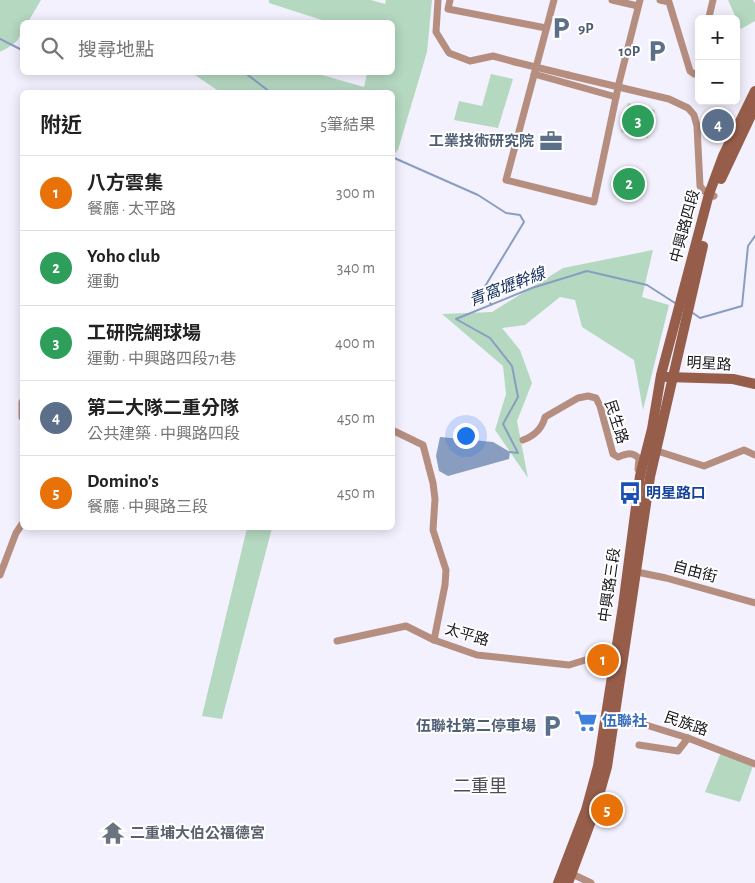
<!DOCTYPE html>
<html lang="zh-TW">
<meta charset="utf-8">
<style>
:root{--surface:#fff;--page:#f2f2f2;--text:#222;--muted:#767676;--line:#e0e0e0;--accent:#84238d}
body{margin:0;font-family:"Alegreya Sans","Noto Sans TC",sans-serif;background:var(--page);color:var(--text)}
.controls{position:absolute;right:15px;top:15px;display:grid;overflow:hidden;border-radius:8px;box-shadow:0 2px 12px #0003}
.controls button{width:45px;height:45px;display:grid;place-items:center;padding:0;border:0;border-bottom:1px solid var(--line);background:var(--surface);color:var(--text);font:25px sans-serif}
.you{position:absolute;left:465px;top:435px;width:18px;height:18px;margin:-12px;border:4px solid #fff;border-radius:50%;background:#1a73e8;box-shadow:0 0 0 8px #1a73e833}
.badge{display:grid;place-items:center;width:32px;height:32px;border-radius:50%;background:var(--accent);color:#fff;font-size:16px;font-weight:700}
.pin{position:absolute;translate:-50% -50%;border:2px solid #fff;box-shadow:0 1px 5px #0006}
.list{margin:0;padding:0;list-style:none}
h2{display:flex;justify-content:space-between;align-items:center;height:65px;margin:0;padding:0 20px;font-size:21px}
h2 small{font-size:16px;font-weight:400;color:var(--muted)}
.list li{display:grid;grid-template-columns:32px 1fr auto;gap:15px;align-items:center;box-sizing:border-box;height:75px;padding:0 20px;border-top:1px solid var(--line)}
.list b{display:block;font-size:19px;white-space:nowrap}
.list p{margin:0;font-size:16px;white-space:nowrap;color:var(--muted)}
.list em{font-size:16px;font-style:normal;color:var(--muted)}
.icon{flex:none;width:28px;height:28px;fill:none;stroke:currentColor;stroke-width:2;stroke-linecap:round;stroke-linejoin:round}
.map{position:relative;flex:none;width:755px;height:883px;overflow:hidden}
.search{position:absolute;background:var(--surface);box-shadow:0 2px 12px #0003;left:20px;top:20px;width:375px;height:55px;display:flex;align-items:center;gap:12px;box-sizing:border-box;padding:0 18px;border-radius:8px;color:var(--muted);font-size:19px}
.panel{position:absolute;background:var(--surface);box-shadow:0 2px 12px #0003;left:20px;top:90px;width:375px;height:440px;border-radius:8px}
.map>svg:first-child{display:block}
.green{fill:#b5d8c1}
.water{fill:#899dc1}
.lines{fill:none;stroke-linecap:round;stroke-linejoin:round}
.stream{stroke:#899dc1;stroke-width:2}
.street{stroke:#b68e80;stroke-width:7}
.secondary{stroke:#965d4a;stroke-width:10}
.street-bridge{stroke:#b68e80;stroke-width:7}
.labels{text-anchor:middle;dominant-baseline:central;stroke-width:4;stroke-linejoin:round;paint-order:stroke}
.service-label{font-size:15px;font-weight:bold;fill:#4e5e75;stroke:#fff;text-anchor:end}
.street-label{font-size:15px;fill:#18161c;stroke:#fff}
.transit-label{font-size:15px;font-weight:bold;fill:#164399;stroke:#fff;text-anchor:start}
.shop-label{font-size:15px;font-weight:bold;fill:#366cbe;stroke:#fff;text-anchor:start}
.worship-label{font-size:15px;font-weight:bold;fill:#5b616d;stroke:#fff;text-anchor:start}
.water-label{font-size:16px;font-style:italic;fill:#162e5c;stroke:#fff}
.quarter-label{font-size:18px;fill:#504c5a;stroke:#fff}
</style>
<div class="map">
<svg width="755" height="883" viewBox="0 0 755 883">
<rect width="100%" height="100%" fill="#f4f1fe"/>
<!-- green -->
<g class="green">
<path d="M0 0H41L28 22H22C22 41 15 44 0 52Z"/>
<polygon points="269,0 371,0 385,4 386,0 432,0 427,52 398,150 393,155 392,92 220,92 192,73 315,73 364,87 367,73 392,72 392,22 328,22 269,3"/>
<polygon points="728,0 753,0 755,3 755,21 741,29"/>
<polygon points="491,74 513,79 498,128 454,120 459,101 482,106"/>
<polygon points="628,103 655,110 648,138 621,132"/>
<polygon points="653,250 642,297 669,305 643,410 634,360 582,327 575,300 560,297 525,325 502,328 520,350 532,383 517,421 528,478 495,430 506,394 503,366 442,314 492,312 563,268"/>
<polygon points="247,528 272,528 222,719 202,716"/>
<polygon points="722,750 754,763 740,802 705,792"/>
</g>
<!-- water -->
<polygon class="water" points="440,437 493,442 510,452 509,459 448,476 439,471 436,456"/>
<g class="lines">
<!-- stream -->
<g class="stream">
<polyline points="0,39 22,50"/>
<polyline points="244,72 270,92"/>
<polyline points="392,157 478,195 506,213 520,215 524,222 484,288 491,305"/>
<polyline points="693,313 700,318 742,306 748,246 755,236"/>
<polyline points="510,452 518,453 503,424 518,397 512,366 490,338 456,319 532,288 587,271 647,285 675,303"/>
</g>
<!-- street -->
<g class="street">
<polyline points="438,0 436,32 449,53 470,61 493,56 515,62"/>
<polyline points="450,0 448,9 546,28"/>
<polyline points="554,0 506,180 594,202 619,83 640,0"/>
<polyline points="612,0 638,6"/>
<polyline points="660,0 669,2 690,71 694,74 699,72"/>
<polyline points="710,19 709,17 713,0"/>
<polyline points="534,74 616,97"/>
<polyline points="568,75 669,99 688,108 694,115 697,126 700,186 704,191 714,196"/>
<polyline points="22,402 22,417"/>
<polyline points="392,430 423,445 433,483 435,499 433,530 446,570 445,585 434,640"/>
<path d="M523 440C534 436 542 429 545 417L578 398 588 396 596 398 600 406 613 454 618 457C626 454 633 451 639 459L638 469"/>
<polyline points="654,450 704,466 744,450 755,455"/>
<polyline points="632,571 666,578 755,603"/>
<polyline points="0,575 16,533 22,524"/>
<polyline points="337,641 406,626 434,640 477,655 569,665 592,658 604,657 617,659"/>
<polyline points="610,721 646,725 688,738 755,764"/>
<polyline points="639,745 678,751 688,738"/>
<polyline points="568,872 591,883"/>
</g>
<!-- secondary -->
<g class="secondary">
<polyline points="721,179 755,107"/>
<polyline points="667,377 733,379 755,384"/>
<polyline points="558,883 586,810 598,766 623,606 640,476 652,429 661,375 709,194 723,156 755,91"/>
<polyline points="568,883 594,813 607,767 650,477 703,246"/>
</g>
<!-- street-bridge -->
<polyline class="street-bridge" points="515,62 568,75"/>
</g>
<!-- icons -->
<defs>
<symbol id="parking-bare" viewBox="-9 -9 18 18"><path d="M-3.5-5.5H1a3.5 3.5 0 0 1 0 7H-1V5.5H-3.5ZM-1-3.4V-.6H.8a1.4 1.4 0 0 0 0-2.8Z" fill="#5c6f8a" stroke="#fff" stroke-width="2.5" paint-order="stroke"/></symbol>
<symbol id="office-bare" viewBox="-9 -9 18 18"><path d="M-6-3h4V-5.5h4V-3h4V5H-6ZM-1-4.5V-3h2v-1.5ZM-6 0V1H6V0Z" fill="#5c6f8a" stroke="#fff" stroke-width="2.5" paint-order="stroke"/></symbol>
<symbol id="bus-bare" viewBox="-9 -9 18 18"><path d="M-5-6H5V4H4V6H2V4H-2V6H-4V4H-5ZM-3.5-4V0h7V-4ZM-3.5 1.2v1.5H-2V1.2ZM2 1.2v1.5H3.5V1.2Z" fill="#1a4fb4" stroke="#fff" stroke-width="2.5" paint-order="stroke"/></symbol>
<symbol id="supermarket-bare" viewBox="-9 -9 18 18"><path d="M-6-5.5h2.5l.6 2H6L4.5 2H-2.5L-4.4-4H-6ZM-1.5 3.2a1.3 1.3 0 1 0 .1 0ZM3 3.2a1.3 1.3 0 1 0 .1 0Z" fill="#3f7fe0" stroke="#fff" stroke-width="2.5" paint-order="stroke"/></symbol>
<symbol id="temple-bare" viewBox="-9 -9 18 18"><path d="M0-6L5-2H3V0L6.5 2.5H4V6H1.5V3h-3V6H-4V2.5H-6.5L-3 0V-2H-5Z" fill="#6b7280" stroke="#fff" stroke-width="2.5" paint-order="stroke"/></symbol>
</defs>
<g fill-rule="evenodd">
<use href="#parking-bare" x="545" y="12" width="32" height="32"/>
<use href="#parking-bare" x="641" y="35" width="32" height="32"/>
<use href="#office-bare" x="535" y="125" width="32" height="32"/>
<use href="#bus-bare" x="614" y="477" width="32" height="32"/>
<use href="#supermarket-bare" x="570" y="705" width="32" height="32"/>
<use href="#parking-bare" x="536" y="710" width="32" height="32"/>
<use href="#temple-bare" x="97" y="817" width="32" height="32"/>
</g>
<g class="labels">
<!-- service labels -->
<g class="service-label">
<text x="578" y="28" text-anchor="start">9P</text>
<text x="640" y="51">10P</text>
<text x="534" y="141">工業技術研究院</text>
<text x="536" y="726">伍聯社第二停車場</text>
</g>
<!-- street labels -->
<g class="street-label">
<text transform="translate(685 226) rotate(-75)">中興路四段</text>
<text transform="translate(709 364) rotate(3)">明星路</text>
<text transform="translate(616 422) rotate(72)">民生路</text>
<text transform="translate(695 572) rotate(15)">自由街</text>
<text transform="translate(610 585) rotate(-82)">中興路三段</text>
<text transform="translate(467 635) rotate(16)">太平路</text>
<text transform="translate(686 724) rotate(19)">民族路</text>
</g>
<!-- transit labels -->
<g class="transit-label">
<text x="646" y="493">明星路口</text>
</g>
<!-- shop labels -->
<g class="shop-label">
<text x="602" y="721">伍聯社</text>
</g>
<!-- worship labels -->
<g class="worship-label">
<text x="130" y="833">二重埔大伯公福德宮</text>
</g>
<!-- water labels -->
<g class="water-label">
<text transform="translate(507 287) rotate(-21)">青窩壢幹線</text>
</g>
<!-- quarter labels -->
<g class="quarter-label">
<text x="480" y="787">二重里</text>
</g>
</g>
</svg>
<div class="controls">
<button>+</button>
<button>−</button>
</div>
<div class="you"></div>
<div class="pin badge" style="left:603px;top:660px;background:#e8710a">1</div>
<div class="pin badge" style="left:629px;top:184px;background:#2e9e5b">2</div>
<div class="pin badge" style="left:638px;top:121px;background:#2e9e5b">3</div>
<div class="pin badge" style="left:718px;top:125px;background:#5c6f8a">4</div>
<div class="pin badge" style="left:607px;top:810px;background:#e8710a">5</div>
<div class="search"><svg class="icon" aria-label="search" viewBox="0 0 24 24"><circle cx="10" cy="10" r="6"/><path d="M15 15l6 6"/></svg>搜尋地點</div>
<section class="panel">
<h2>附近<small>5筆結果</small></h2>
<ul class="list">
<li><span class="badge" style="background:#e8710a">1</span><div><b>八方雲集</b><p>餐廳 · 太平路</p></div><em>300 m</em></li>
<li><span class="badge" style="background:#2e9e5b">2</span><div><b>Yoho club</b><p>運動</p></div><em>340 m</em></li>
<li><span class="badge" style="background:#2e9e5b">3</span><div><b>工研院網球場</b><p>運動 · 中興路四段71巷</p></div><em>400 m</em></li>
<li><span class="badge" style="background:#5c6f8a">4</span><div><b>第二大隊二重分隊</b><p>公共建築 · 中興路四段</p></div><em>450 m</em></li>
<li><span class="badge" style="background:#e8710a">5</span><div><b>Domino's</b><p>餐廳 · 中興路三段</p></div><em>450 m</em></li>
</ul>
</section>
</div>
